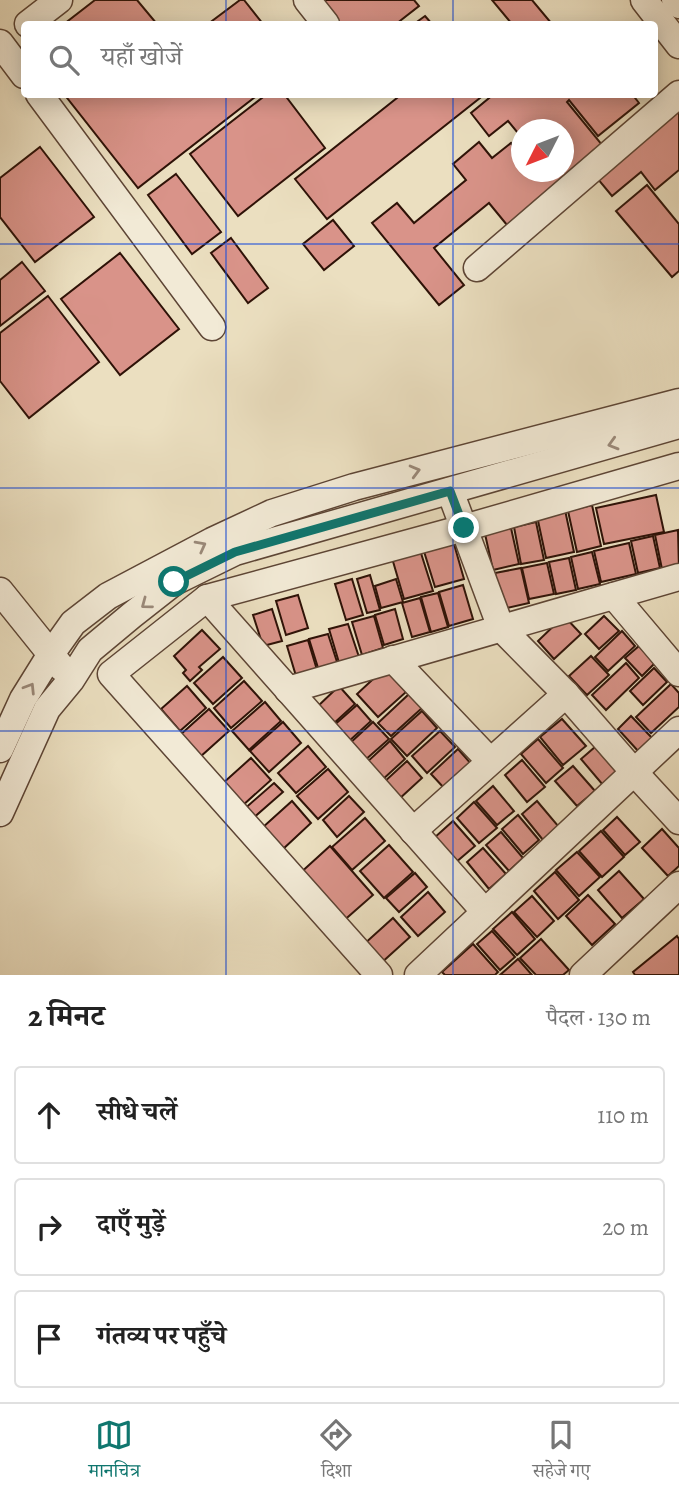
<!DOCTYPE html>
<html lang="hi">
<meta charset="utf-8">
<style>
:root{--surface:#fff;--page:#f2f2f2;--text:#222;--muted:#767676;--line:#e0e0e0;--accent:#0f766e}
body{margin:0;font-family:Alegreya,"Noto Serif Devanagari",serif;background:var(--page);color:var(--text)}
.compass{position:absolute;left:511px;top:119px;width:63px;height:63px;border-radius:50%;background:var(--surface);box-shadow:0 4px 18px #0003;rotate:228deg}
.stop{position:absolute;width:21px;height:21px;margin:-16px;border:5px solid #0f766e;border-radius:50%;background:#fff}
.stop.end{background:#0f766e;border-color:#fff;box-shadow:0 2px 7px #0008}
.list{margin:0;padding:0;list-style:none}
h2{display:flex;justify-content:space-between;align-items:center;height:91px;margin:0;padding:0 28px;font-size:30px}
h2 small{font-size:23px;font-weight:400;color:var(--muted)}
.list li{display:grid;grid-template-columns:46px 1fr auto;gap:21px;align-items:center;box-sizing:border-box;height:98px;margin:0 14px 14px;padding:0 14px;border:2px solid var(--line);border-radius:7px}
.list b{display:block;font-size:26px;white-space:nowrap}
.list em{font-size:23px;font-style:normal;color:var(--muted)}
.icon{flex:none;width:38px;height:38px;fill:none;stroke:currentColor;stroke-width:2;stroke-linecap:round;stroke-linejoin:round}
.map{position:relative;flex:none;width:679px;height:975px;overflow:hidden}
.search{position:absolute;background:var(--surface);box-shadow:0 4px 18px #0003;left:21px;right:21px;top:21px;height:77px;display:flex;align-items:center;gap:18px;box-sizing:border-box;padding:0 24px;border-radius:7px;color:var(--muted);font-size:26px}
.sheet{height:427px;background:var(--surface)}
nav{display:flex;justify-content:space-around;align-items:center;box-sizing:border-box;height:98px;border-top:2px solid var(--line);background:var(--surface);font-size:19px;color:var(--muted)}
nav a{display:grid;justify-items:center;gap:4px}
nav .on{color:var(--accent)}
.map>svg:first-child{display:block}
.building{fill:#d99389;stroke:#2e1207;stroke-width:2}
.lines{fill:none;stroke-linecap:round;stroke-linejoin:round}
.minor-casing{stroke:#5d4535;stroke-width:29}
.minor{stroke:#f2ead6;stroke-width:26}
.oneway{stroke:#9a8979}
.route{stroke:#0f766e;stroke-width:9}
.grid{fill:none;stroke:#1d4ed8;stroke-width:2;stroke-opacity:0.55}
</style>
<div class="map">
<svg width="679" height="975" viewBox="0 0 679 975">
<rect width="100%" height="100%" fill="#ebdfc0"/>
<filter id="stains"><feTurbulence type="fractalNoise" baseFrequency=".00286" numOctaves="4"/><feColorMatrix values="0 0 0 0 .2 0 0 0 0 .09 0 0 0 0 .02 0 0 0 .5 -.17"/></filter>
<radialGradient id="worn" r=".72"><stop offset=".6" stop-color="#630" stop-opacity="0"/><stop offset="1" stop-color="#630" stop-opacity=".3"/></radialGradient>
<!-- building -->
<g class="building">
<polygon points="95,0 137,0 157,24 64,24"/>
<polygon points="240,0 244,0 263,24 208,24"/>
<polygon points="318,0 414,0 419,6 396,24 338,24"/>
<polygon points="492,0 532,0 552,24 512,24"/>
<polygon points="425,16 432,24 414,24"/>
<polygon points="64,94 259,94 138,188"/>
<polygon points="267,94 284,94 325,148 238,216 190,154"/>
<polygon points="402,94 485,94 327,219 295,179"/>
<polygon points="494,94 632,94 639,103 598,136 569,100 567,102 603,146 507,225 489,203 434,248 464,285 439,305 372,223 397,203 414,223 466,180 453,164 479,142 492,158 511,143 522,156 522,172 564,172 564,130 522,130 522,138 508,121 489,136 471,113"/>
<polygon points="679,111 679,170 655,190 641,172 612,196 597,178"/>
<polygon points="40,147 94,217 35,262 0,217 0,178"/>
<polygon points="176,174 221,232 192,254 148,195"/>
<polygon points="647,185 679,224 679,271 672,277 616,211"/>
<polygon points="333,220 354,246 324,270 303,244"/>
<polygon points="231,238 268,288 248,303 211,253"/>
<polygon points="120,253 179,329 120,375 61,299"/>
<polygon points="22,262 45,291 0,326 0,280"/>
<polygon points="48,296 99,362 29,418 0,381 0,333"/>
<polygon points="656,495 664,532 604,544 596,508"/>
<polygon points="592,505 601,546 577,552 568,511"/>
<polygon points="565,510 574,552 546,558 537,516"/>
<polygon points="536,522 544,560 521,564 514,527"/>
<polygon points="511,528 519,564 493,570 485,534"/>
<polygon points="678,530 679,571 663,574 655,535"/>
<polygon points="653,536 660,568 638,573 631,541"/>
<polygon points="452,537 464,579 435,587 422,545"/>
<polygon points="629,543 636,574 601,582 594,551"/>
<polygon points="420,550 433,591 404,599 392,558"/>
<polygon points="592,552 600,584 578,589 571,557"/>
<polygon points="569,558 576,590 556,594 549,562"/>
<polygon points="547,563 554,594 529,599 522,568"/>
<polygon points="521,568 529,603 502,609 495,573"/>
<polygon points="370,575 380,610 367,613 357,579"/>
<polygon points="352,579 363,615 346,620 335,584"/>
<polygon points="396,579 403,602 381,608 375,586"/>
<polygon points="463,585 473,619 449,626 439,592"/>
<polygon points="438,593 448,627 431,632 421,597"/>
<polygon points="298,595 308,628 286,635 276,601"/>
<polygon points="420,598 430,632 412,637 402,603"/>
<polygon points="272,609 282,641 263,646 253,615"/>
<polygon points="395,609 403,639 384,645 375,615"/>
<polygon points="374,616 383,648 362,655 352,622"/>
<polygon points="564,616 581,634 554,659 538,641"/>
<polygon points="604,616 619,631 599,649 585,634"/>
<polygon points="348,624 360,660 340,666 329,629"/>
<polygon points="202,630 220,649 199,667 202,670 190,681 183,673 186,670 174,656"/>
<polygon points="622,631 635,646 608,671 595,657"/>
<polygon points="328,634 338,665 319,671 309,639"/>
<polygon points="308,640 317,670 296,676 287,646"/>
<polygon points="639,646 655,663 642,676 625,658"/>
<polygon points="591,656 609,675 587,695 569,676"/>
<polygon points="223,657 242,678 213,704 194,683"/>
<polygon points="626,663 639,678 606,710 592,695"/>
<polygon points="385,668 406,692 378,717 357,694"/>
<polygon points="654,668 667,682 643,705 630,691"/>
<polygon points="244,681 262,701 231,728 214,708"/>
<polygon points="671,684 679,693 679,707 651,733 636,717"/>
<polygon points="187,686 206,708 180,731 161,709"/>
<polygon points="339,686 355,704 332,725 316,708"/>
<polygon points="409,694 422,708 391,736 378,723"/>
<polygon points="265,702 281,721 249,750 232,731"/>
<polygon points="357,705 371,721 347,743 332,727"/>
<polygon points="209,709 229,731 200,757 180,735"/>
<polygon points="422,711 437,728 407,756 391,739"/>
<polygon points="631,716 653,739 639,752 618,729"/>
<polygon points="562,719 586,746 563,765 540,737"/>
<polygon points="283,722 301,743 269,772 250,751"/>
<polygon points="373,722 389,739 364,761 349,744"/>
<polygon points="440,731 455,747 427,773 412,756"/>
<polygon points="538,739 563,768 546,783 521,754"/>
<polygon points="390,741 405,759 381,781 366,763"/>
<polygon points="308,746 326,767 296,793 278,773"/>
<polygon points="595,747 617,772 603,785 581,759"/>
<polygon points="458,749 472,765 445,789 431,774"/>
<polygon points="251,758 271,780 242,806 222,784"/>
<polygon points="522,760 545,787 527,802 505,775"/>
<polygon points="407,761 422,778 398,800 383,783"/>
<polygon points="573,766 595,791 577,806 555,781"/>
<polygon points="328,769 348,792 318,819 297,796"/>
<polygon points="274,783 283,792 251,820 242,811"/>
<polygon points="493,786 514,811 497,825 476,801"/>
<polygon points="349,796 364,812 337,837 323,820"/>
<polygon points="292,801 311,823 282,850 262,828"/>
<polygon points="537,801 559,827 543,840 522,814"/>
<polygon points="474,802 497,828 479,843 457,818"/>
<polygon points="518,815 539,840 523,854 502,829"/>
<polygon points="617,817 640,842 625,855 603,830"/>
<polygon points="365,818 385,841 352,870 332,847"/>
<polygon points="453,821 475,846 455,863 434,838"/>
<polygon points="662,829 679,848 679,866 668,876 642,848"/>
<polygon points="601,831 624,857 602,877 579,851"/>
<polygon points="501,832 523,858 509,871 486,845"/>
<polygon points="389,845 413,872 384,898 360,871"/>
<polygon points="330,846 373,895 341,923 298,875"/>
<polygon points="483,848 506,874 489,889 467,862"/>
<polygon points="577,852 600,877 579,896 556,870"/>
<polygon points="619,871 644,899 622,918 598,890"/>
<polygon points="555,872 579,900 558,919 534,891"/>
<polygon points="415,873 427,887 399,912 386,898"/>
<polygon points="428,892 445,912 418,936 401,917"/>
<polygon points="588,895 615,924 592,945 566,916"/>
<polygon points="532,896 554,921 537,937 514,912"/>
<polygon points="512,912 535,939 517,955 493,929"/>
<polygon points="393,918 410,937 380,964 363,945"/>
<polygon points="492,931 515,957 500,970 477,944"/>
<polygon points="677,936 679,939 679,975 635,975 633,972"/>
<polygon points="541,939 569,970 563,975 536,975 520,958"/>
<polygon points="473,944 498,972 495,975 445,975 442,972"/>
<polygon points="518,959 532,975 500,975"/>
</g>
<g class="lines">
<defs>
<g id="minor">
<polyline points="307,0 326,24"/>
<polyline points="644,0 679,45"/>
<polyline points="675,0 679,5"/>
<polyline points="28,24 59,0"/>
<polyline points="0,43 24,75"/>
<polyline points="39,94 212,327"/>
<polyline points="477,268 679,94"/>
<polyline points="450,491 501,628 566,694 634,772 679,821"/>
<polyline points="0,591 62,668"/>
<polyline points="614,596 679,673"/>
<polyline points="207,598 485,912"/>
<polyline points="393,659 490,761"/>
<polyline points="288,690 679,577"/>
<polyline points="0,749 23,699 51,654 73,623 108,596 212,541 272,513 354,487 679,402"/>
<polyline points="0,813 47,709 71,680 90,650 132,615 174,582 235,552 679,425"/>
<polyline points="413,831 566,694"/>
<polyline points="379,975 111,674 207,598 464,528 679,466"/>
<polyline points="418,975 679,730"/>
<polyline points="583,975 679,885"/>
</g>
</defs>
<!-- minor casing -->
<use href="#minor" class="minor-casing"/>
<!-- minor -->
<use href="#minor" class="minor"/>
</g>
<!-- one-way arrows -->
<defs><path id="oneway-chevron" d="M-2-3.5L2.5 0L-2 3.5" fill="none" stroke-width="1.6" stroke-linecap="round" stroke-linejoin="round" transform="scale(1.75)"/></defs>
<g class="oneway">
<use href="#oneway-chevron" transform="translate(613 444) rotate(164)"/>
<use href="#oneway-chevron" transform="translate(415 471) rotate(-15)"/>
<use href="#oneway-chevron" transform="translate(201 546) rotate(-28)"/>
<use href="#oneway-chevron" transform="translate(146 604) rotate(143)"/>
<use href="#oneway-chevron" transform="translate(30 688) rotate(-58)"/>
</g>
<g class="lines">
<!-- route -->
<polyline class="route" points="174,582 235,552 450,491 464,528"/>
</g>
<!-- grid -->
<path class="grid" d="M226 0V24M453 0V24M226 94V975M453 94V975M0 244H679M0 488H679M0 731H679"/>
<rect width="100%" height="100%" filter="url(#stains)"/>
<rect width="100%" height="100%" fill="url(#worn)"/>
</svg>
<svg class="compass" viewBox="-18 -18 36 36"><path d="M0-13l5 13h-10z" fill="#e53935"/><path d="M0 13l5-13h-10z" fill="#767676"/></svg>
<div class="stop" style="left:174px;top:582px"></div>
<div class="stop end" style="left:464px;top:528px"></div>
<div class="search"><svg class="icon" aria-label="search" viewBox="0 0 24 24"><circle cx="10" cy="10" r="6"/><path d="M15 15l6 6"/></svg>यहाँ खोजें</div>
</div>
<section class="sheet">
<h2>2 मिनट<small>पैदल · 130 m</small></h2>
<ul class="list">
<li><svg class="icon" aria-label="ahead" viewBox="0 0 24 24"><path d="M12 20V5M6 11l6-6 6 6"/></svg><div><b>सीधे चलें</b></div><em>110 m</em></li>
<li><svg class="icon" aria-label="right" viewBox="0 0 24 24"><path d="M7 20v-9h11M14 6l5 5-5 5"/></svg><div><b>दाएँ मुड़ें</b></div><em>20 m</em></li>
<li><svg class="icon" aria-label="arrive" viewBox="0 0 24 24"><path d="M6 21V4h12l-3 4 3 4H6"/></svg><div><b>गंतव्य पर पहुँचे</b></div></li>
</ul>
</section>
<nav>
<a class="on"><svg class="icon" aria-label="map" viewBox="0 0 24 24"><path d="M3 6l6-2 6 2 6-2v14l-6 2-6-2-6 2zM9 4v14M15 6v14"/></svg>मानचित्र</a>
<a><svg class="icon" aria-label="directions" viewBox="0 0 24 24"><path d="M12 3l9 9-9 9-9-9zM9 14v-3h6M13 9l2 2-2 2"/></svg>दिशा</a>
<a><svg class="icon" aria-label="saved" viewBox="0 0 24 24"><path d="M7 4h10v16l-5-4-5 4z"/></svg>सहेजे गए</a>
</nav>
